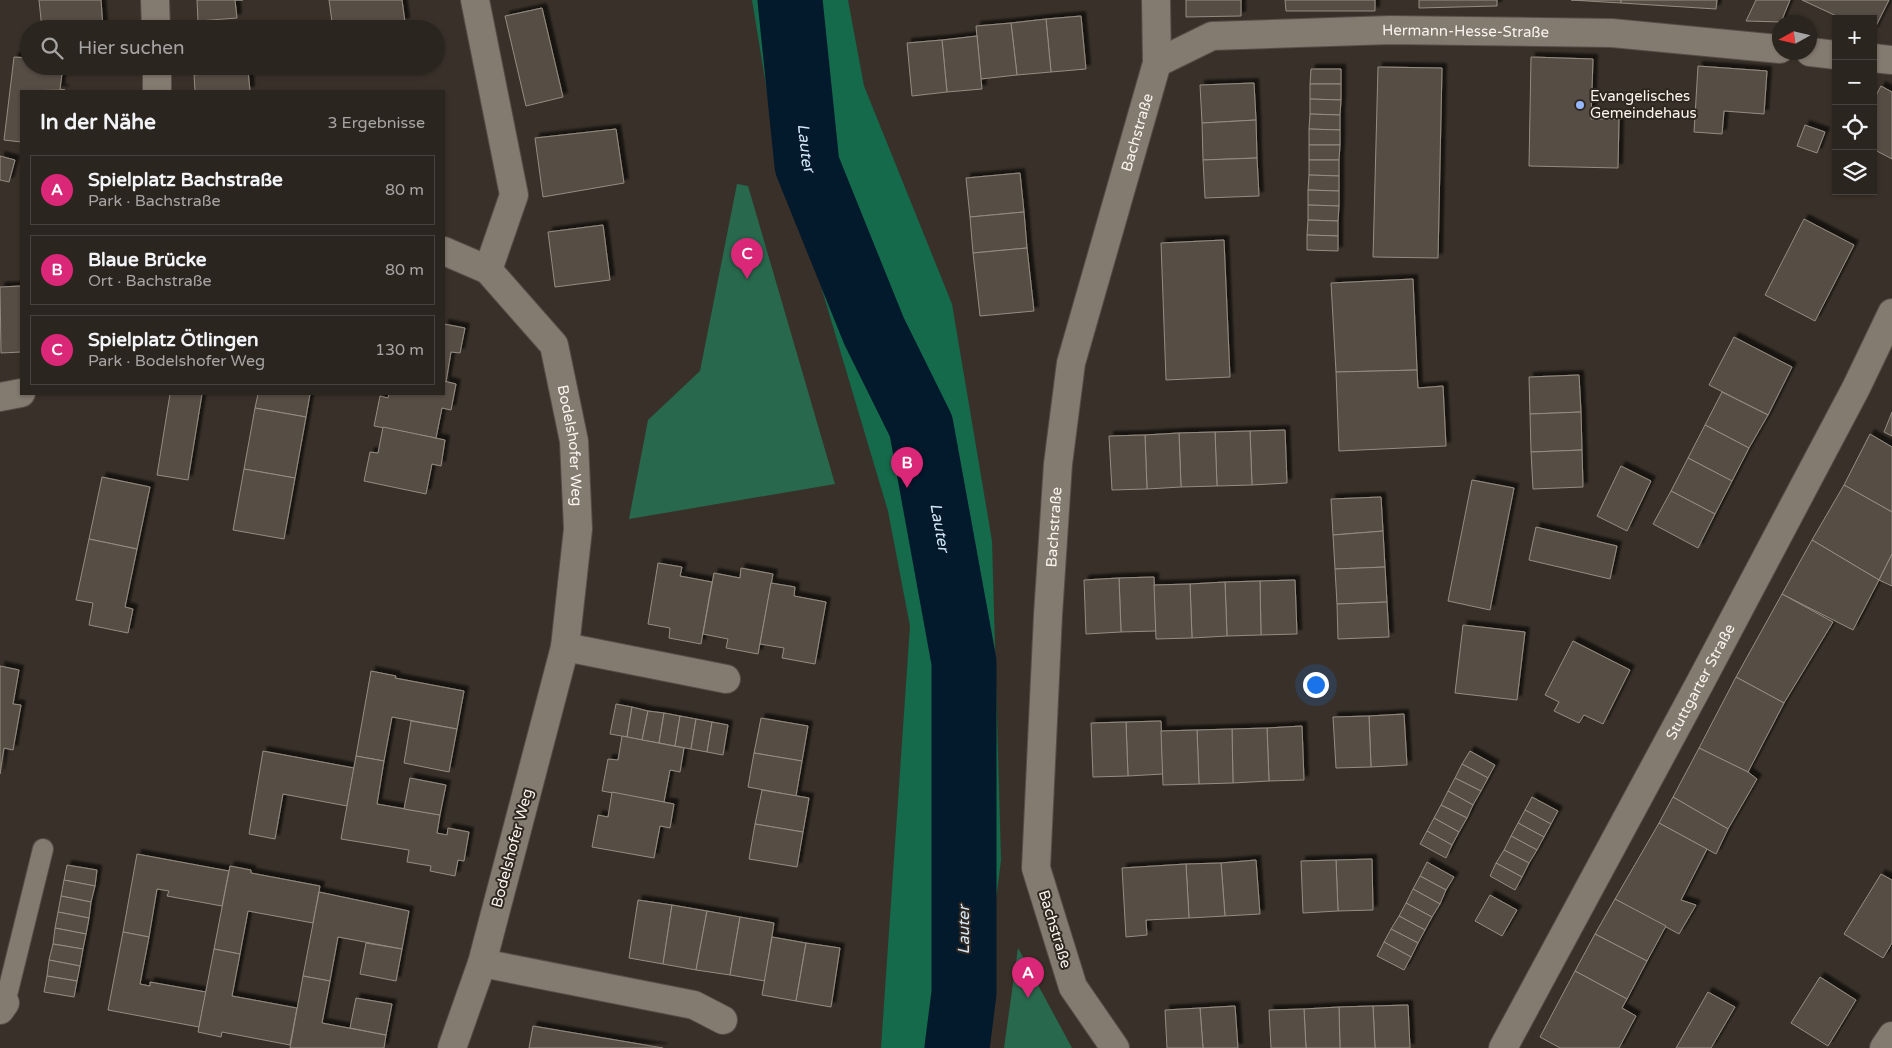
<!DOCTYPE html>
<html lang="de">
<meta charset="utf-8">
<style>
:root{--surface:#2b251f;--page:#37312c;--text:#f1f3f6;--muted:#a6a5a4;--line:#47423d;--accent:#db2777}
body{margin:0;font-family:"Varela Round",sans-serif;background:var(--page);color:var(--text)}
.controls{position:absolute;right:15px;top:15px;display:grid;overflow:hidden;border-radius:0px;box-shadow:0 1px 4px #0004}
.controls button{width:45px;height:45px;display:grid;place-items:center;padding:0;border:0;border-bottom:1px solid var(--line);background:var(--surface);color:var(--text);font:25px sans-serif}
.compass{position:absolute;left:1772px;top:15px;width:45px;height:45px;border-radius:50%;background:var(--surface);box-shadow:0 1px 4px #0004;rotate:262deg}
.you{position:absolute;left:1315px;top:684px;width:18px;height:18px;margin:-12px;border:4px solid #fff;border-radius:50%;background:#1a73e8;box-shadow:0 0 0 8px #1a73e833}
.badge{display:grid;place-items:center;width:32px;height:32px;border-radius:50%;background:var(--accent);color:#fff;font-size:16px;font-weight:700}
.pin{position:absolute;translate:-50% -41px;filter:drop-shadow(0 1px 2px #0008)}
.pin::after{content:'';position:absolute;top:26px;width:18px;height:15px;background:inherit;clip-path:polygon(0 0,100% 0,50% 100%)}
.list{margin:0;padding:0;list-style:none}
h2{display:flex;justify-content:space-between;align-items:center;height:65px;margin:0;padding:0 20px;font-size:21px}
h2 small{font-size:16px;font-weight:400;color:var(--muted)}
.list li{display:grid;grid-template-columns:32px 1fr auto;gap:15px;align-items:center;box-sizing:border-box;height:70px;margin:0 10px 10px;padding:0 10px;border:1px solid var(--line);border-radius:0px}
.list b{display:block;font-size:19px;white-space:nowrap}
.list p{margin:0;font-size:16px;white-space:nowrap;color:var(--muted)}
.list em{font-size:16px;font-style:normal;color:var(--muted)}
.icon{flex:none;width:28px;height:28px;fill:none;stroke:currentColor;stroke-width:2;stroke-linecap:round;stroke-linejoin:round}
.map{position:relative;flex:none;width:1892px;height:1048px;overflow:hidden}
.search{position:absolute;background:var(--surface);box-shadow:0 1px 4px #0004;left:20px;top:20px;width:425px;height:55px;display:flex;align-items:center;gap:12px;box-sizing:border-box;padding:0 18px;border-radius:28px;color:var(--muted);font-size:19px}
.panel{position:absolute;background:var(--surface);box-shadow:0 1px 4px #0004;left:20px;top:90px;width:425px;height:305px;border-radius:0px}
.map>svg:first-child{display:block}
.green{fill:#28684d}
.forest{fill:#146a4a}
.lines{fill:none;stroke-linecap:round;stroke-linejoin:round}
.river{stroke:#03192c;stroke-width:65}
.building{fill:#574e45;stroke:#958c82;filter:url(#shadow)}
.lane-casing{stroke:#554d47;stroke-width:22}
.street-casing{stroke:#554d47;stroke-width:30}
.secondary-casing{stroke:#554d47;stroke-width:30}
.lane{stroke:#837a70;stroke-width:20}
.street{stroke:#837a70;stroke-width:28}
.secondary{stroke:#837a70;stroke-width:28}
.poi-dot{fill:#94b7fd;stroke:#2f271f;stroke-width:2}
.labels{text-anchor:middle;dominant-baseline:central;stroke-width:4;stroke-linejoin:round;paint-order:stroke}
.street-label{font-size:15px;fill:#f9f3ee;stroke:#2f271f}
.poi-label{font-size:15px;fill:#f9f3ee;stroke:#2f271f;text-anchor:start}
.water-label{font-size:16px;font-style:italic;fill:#d4e6f6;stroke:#2f271f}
</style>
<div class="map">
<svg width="1892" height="1048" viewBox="0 0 1892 1048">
<defs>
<filter id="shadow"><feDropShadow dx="4.5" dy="-4.5" stdDeviation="1" flood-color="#0009"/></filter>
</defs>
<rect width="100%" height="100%" fill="#393129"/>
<!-- green -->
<g class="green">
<polygon points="737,184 748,186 835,484 629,519 648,420 700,371"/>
<polygon points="1018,948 1072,1048 1004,1048"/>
</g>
<!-- forest -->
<polygon class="forest" points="752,0 848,0 864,86 952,304 992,541 1001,860 977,1048 881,1048 910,626 888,511 772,122"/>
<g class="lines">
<!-- river -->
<path class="river" id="s1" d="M790 0 807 165 874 331 921 426 964 662V993L957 1048"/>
</g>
<!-- building -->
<g class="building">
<polygon points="39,0 101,0 103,28 42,29"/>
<polygon points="197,0 243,0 235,0 237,18 198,21"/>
<polygon points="329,0 402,0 405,22 382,25 383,29 333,29"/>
<polygon points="1186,0 1241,0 1241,16 1186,17"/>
<polygon points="1285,0 1375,0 1375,11 1286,11"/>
<polygon points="1419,0 1497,0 1497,6 1419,8"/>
<polygon points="1571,0 1621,0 1621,3"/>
<polygon points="1621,0 1717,0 1716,9 1621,3"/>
<polygon points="1756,0 1790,0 1781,22 1746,21"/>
<polygon points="1802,0 1889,0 1873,32 1873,19 1843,19"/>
<polygon points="542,8 563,97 526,106 505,16"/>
<polygon points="1081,16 1086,69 1051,72 1046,19"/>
<polygon points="1046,19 1051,72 1017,75 1011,23"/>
<polygon points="1011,23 1017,75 981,79 976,26"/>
<polygon points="977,36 982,89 947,92 942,40"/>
<polygon points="942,40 947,92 912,96 907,43"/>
<polygon points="14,57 29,58 29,66 63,66 60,89 65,90 21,91 21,142 4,140"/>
<polygon points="1531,57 1593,59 1591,119 1619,119 1618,168 1529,166"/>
<polygon points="339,66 388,66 388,67 340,74"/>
<polygon points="1698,66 1767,71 1764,114 1724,111 1722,134 1694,132"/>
<polygon points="1378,67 1442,68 1438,258 1373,257"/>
<polygon points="1311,69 1341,69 1341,84 1310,84"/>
<polygon points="248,70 250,91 195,91 194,75"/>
<polygon points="1254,83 1256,120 1202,123 1200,85"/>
<polygon points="1310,84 1341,84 1341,100 1310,99"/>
<polygon points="1881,86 1892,92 1892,159 1873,149 1873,101"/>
<polygon points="1310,99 1341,100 1340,115 1310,114"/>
<polygon points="1310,114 1340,115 1340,130 1309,129"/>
<polygon points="1256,120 1257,158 1203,160 1202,123"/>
<polygon points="1805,125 1825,132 1817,153 1797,146"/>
<polygon points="616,129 624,183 543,197 535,138"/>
<polygon points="1309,129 1340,130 1340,145 1309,145"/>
<polygon points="1309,145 1340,145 1339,160 1309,160"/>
<polygon points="0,156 15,160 9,182 0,180"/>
<polygon points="1257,158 1259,196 1205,198 1203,160"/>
<polygon points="1309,160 1339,160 1339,176 1309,175"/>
<polygon points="1020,173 1024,212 970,217 966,178"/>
<polygon points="1309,175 1339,176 1339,191 1308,190"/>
<polygon points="1308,190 1339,191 1339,206 1308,205"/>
<polygon points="1308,205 1339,206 1338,221 1308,220"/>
<polygon points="1024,212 1027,248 973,253 970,217"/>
<polygon points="1804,219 1854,245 1815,321 1765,295"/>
<polygon points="1308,220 1338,221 1338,236 1307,235"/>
<polygon points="603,225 610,280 555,287 548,232"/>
<polygon points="1307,235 1338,236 1338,251 1307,250"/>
<polygon points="1224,240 1230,377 1166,380 1161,243"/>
<polygon points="1027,248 1034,311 980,316 973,253"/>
<polygon points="1413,279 1417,370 1336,372 1331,283"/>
<polygon points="21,286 21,352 1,353 0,287"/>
<polygon points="444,324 465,328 460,353 451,352 446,382 444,381"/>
<polygon points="1734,337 1792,367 1768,415 1709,385"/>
<polygon points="1417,370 1418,388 1443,386 1446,446 1339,451 1336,372"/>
<polygon points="1579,375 1581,412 1530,414 1529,377"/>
<polygon points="444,381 456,384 451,410 442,408 436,438 374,426 380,396 388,398 389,394 444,394"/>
<polygon points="1722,392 1768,415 1749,448 1705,425"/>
<polygon points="170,394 202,394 188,480 157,475"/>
<polygon points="258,394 310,394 306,417 255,408"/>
<polygon points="255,408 306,417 295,478 244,469"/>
<polygon points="1581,412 1582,450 1531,452 1530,414"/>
<polygon points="1892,412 1892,436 1884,432"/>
<polygon points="1705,425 1749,448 1732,481 1688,458"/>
<polygon points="383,427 445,440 441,466 432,464 426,494 364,481 370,452 378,453"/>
<polygon points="1285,430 1287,483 1252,485 1250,431"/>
<polygon points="1250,431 1252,485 1217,486 1215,432"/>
<polygon points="1215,432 1217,486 1181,487 1179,433"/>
<polygon points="1179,433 1181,487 1147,489 1145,435"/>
<polygon points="1870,434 1892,447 1892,512 1844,485"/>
<polygon points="1145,435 1147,489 1112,490 1109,436"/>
<polygon points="1582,450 1583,487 1533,489 1531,452"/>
<polygon points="1688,458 1732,481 1715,514 1671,491"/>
<polygon points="1621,466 1651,481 1627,531 1597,516"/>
<polygon points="244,469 295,478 284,539 233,530"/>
<polygon points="102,477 150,487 137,549 89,539"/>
<polygon points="1472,480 1514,488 1490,610 1448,601"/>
<polygon points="1844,485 1892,512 1892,554 1879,580 1812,540"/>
<polygon points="1671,491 1715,514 1698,548 1653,524"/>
<polygon points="1381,497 1383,531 1333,535 1331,499"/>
<polygon points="1536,527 1617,546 1610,579 1529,560"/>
<polygon points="1383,531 1385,567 1335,569 1333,535"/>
<polygon points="89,539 137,549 125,607 133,609 128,633 89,625 93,603 76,600"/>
<polygon points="1812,540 1879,580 1853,630 1782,594"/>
<polygon points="1892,554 1892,586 1879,580"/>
<polygon points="658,563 682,567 680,576 712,582 701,644 669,638 670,628 648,624"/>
<polygon points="1385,567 1387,602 1337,604 1335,569"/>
<polygon points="741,568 773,574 758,654 726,648 728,639 703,634 714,573 740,578"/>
<polygon points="1154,577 1156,631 1121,632 1119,578"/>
<polygon points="1119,578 1121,632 1086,634 1084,580"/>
<polygon points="1295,580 1297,634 1261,635 1260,581"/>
<polygon points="1260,581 1261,635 1227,636 1225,582"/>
<polygon points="1225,582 1227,636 1192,638 1190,584"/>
<polygon points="771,583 795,587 794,596 826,602 815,664 782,658 784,648 760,644"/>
<polygon points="1190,584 1192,638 1156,639 1154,585"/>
<polygon points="1782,594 1833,622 1784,703 1736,677"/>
<polygon points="1387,602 1389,637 1338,639 1337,604"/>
<polygon points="1463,625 1525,632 1517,700 1455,693"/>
<polygon points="1573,641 1630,670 1603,724 1584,715 1579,723 1554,711 1559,702 1545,695"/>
<polygon points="0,666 19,670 13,704 21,705 13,750 4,748 0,774"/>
<polygon points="371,671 396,676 395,678 464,691 457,729 392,717 384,761 356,756"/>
<polygon points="1736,677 1784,703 1748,772 1699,748"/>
<polygon points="616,704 632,707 627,737 610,734"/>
<polygon points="632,707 648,711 642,740 627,737"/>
<polygon points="648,711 664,713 659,743 642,740"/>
<polygon points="664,713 680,716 675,746 659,743"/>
<polygon points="1404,714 1407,765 1371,767 1369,716"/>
<polygon points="680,716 696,719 691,749 675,746"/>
<polygon points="1369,716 1371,767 1336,768 1333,717"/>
<polygon points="761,718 808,726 802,761 754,753"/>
<polygon points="696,719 712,722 707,752 691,749"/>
<polygon points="411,721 457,729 449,772 404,763"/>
<polygon points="1161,721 1163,774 1128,776 1126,722"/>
<polygon points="712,722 728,725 723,755 707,752"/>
<polygon points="1126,722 1128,776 1093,777 1091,723"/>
<polygon points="1302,726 1304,780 1269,781 1267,728"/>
<polygon points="1267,728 1269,781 1233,783 1232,729"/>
<polygon points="1232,729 1233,783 1199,784 1197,730"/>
<polygon points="1197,730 1199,784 1163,785 1161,731"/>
<polygon points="622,736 684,748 680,772 670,770 664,802 602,791 608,759 618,760"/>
<polygon points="1699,748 1748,772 1757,779 1728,829 1673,797"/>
<polygon points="263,751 354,768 347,806 283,794 275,839 249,834"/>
<polygon points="1470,751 1495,765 1488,778 1462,764"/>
<polygon points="754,753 802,761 796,796 748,787"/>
<polygon points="356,756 384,761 377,804 440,815 437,833 447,835 448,828 469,832 464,861 458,860 455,876 430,871 431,866 407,862 409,850 341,839"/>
<polygon points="1462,764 1488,778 1481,791 1455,778"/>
<polygon points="410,778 446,785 440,815 404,809"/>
<polygon points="1455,778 1481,791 1473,805 1448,791"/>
<polygon points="762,790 809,798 803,832 755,824"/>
<polygon points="1448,791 1473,805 1467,818 1441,805"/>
<polygon points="612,792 674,804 670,828 660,826 654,858 592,847 598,815 608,817"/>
<polygon points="1532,797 1558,811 1551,824 1525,810"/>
<polygon points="1673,797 1728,829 1716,854 1659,823"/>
<polygon points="1441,805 1467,818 1459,832 1434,818"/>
<polygon points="1525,810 1551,824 1544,837 1518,823"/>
<polygon points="1434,818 1459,832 1452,845 1427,831"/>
<polygon points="1518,823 1544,837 1537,850 1511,836"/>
<polygon points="1659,823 1707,849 1681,900 1696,905 1679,934 1615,899"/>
<polygon points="755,824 803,832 797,867 749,859"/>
<polygon points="1427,831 1452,845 1446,858 1420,844"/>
<polygon points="1511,836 1537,850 1529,863 1504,850"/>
<polygon points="1504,850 1529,863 1522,877 1496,863"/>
<polygon points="137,854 229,871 222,906 167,896 169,891 157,889 149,937 123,932"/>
<polygon points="1372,859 1373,910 1338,911 1336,860"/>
<polygon points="1256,860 1260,914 1225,916 1221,863"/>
<polygon points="1336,860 1338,911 1303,913 1301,861"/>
<polygon points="1427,862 1454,877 1446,890 1420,876"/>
<polygon points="1221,863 1225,916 1189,918 1186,864"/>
<polygon points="1496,863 1522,877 1515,890 1490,876"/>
<polygon points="1186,864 1189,918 1146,920 1147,935 1126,937 1122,868"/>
<polygon points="67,865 97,870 95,886 64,880"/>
<polygon points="230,866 251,870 251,873 320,886 313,923 248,911 240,954 214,949"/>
<polygon points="1881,874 1892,880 1892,943 1883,958 1844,934"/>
<polygon points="1420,876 1446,890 1440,904 1413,889"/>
<polygon points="64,880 95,886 91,902 61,896"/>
<polygon points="1413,889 1440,904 1432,917 1406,903"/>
<polygon points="319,892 409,911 402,949 338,937 330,981 303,976"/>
<polygon points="1490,895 1517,910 1502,936 1475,921"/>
<polygon points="61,896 91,902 89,918 58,912"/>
<polygon points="1615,899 1666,926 1647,961 1595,934"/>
<polygon points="638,900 672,905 663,964 629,958"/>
<polygon points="1406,903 1432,917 1425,930 1399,916"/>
<polygon points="672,905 707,911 696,970 663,964"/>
<polygon points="707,911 740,917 730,975 696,970"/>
<polygon points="58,912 89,918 86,934 55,928"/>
<polygon points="1399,916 1425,930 1418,943 1391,929"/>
<polygon points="740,917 774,923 765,981 730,975"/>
<polygon points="55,928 86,934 83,949 53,944"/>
<polygon points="1391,929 1418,943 1411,957 1384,942"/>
<polygon points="123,932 149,937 140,984 150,986 150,982 206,992 199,1027 108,1010"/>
<polygon points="1595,934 1647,961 1627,999 1575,971"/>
<polygon points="772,937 806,943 796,1001 762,995"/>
<polygon points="1384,942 1411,957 1404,970 1377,956"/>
<polygon points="366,943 402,949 396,981 360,974"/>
<polygon points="806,943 840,948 831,1007 796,1001"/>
<polygon points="53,944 83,949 80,966 49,960"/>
<polygon points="214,949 240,954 232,996 297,1008 290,1045 222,1032 221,1037 198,1032"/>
<polygon points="49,960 80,966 77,981 47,976"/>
<polygon points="1575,971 1627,999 1622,1008 1636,1016 1619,1048 1560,1048 1540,1037"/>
<polygon points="47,976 77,981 74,997 44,992"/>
<polygon points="303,976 330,981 322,1023 386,1035 384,1048 290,1048"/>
<polygon points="1820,977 1856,1000 1828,1046 1791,1023"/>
<polygon points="1708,992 1735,1007 1711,1048 1676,1048"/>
<polygon points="356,998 392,1004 386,1035 350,1028"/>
<polygon points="1408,1005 1410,1048 1375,1048 1373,1006"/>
<polygon points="1235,1006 1238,1048 1203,1048 1200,1008"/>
<polygon points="1373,1006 1375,1048 1340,1048 1339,1007"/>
<polygon points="1339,1007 1340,1048 1306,1048 1304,1009"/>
<polygon points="1200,1008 1203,1048 1167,1048 1165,1010"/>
<polygon points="1304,1009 1306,1048 1271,1048 1269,1010"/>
<polygon points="533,1026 663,1048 529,1048"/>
</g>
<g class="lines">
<defs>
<polyline id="lane" points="5,1003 43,849"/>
<g id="street">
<polyline points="155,0 156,29"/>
<polyline points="475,0 514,195 488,270"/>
<polyline points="1810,52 1836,55"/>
<polyline points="1873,58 1892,60"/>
<path id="s2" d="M1157 63 1212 36 1391 30 1612 33 1780 49"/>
<polyline points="157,66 157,91"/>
<path id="s3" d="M444 251 488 270 554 345 574 441 578 529 565 647 482 963 452 1048"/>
<polyline points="0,397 21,393"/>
<polyline points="565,647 726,679"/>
<polyline points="482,963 694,1005 723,1020"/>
<polyline points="0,1010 5,1003"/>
<path id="s4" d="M1115 1048 1073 987 1036 868 1048 615 1058 464 1071 363 1157 63 1156 0"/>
<polyline points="1884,1048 1892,1036"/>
</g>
<g id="secondary">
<path id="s5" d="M1503 1048 1701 681 1856 388 1892 313"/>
</g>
</defs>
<!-- lane casing -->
<use href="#lane" class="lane-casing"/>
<!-- street casing -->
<use href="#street" class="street-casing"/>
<!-- secondary casing -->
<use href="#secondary" class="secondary-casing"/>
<!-- lane -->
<use href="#lane" class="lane"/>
<!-- street -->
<use href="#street" class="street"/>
<!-- secondary -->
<use href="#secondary" class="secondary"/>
</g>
<!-- markers -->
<circle class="poi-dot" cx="1580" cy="105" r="5"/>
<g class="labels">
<!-- street labels -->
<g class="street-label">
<text stroke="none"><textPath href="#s2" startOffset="315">Hermann-Hesse-Straße</textPath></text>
<text stroke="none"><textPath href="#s4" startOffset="945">Bachstraße</textPath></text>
<text stroke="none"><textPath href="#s3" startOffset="250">Bodelshofer Weg</textPath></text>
<text stroke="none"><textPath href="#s4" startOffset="540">Bachstraße</textPath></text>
<text stroke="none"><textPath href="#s5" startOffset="416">Stuttgarter Straße</textPath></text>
<text transform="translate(512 848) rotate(-75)">Bodelshofer Weg</text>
<text transform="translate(1055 929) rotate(73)">Bachstraße</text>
</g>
<!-- poi labels -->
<g class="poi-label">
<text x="1590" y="96">Evangelisches<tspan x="1590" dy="17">Gemeindehaus</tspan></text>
</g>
<!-- water labels -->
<g class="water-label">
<text stroke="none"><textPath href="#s1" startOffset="149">Lauter</textPath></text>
<text stroke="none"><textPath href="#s1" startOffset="554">Lauter</textPath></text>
<text transform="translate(964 930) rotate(-90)">Lauter</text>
</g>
</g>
</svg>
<div class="controls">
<button>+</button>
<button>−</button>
<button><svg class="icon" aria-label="locate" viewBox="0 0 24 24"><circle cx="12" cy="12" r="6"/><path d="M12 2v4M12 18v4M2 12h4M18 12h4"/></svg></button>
<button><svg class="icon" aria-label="layers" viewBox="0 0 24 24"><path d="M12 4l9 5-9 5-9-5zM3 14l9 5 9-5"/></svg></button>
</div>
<svg class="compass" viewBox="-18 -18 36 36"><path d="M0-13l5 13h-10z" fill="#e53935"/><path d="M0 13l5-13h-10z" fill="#a6a5a4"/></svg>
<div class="you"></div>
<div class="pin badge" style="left:1028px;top:998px">A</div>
<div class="pin badge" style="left:907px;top:488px">B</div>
<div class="pin badge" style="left:747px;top:279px">C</div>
<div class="search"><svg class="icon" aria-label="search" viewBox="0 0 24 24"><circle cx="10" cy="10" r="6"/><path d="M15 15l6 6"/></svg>Hier suchen</div>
<section class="panel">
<h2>In der Nähe<small>3 Ergebnisse</small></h2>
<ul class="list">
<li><span class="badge">A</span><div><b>Spielplatz Bachstraße</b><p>Park · Bachstraße</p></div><em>80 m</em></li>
<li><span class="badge">B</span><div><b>Blaue Brücke</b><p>Ort · Bachstraße</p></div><em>80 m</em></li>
<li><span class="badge">C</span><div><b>Spielplatz Ötlingen</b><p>Park · Bodelshofer Weg</p></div><em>130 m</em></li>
</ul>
</section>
</div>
